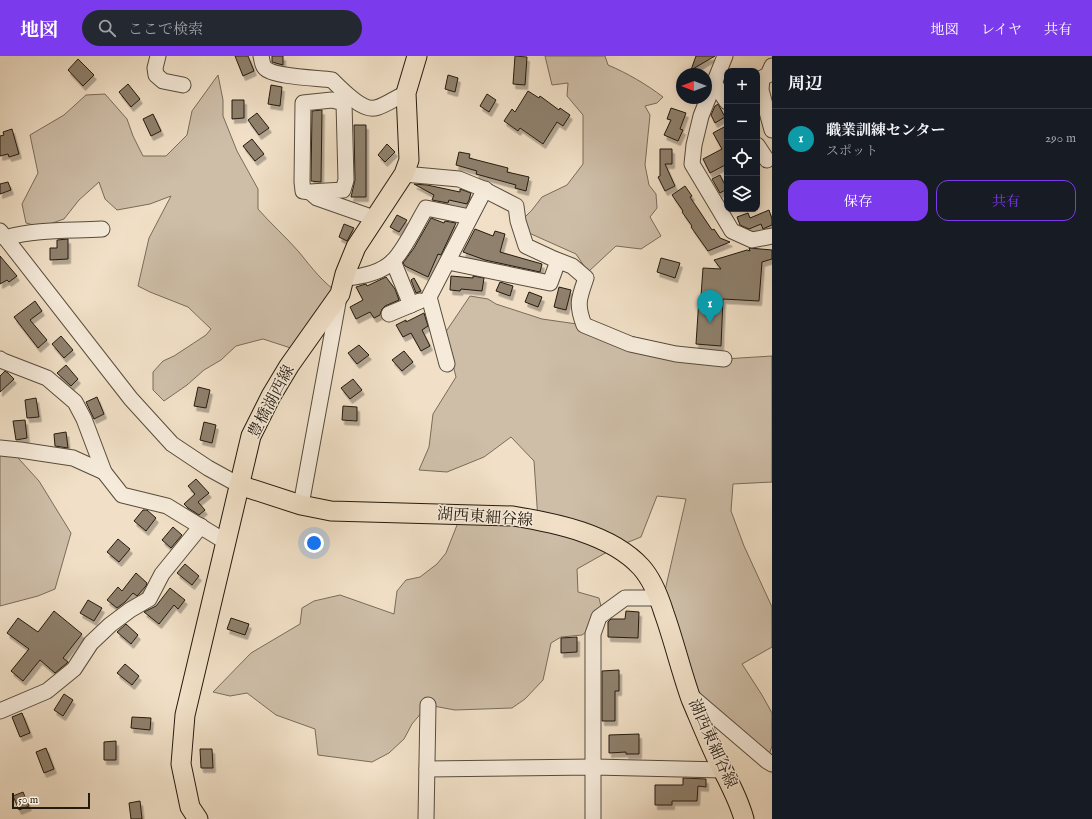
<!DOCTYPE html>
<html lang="ja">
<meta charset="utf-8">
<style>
:root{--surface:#171b24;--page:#242831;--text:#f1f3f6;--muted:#9ea1a6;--line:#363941;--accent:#7c3aed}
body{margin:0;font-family:"IM FELL English","Noto Serif JP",serif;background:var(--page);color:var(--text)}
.controls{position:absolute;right:12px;top:12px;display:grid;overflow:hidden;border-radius:8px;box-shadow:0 2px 10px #0003}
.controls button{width:36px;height:36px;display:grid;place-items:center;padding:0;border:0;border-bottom:1px solid var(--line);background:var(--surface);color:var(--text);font:20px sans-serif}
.compass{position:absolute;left:676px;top:12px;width:36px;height:36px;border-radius:50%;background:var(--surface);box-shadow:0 2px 10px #0003;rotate:270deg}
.scale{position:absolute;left:12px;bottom:10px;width:78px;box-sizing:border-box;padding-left:4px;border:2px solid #241a0e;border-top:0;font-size:11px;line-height:14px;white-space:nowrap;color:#241a0e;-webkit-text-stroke:3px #f6ebdb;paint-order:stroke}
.you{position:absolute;left:314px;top:487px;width:14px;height:14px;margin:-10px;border:3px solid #fff;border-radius:50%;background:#1a73e8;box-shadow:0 0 0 6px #1a73e833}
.badge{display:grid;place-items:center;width:26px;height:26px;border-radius:50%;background:var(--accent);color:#fff;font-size:13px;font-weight:700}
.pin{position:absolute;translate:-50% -33px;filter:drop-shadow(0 1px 2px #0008)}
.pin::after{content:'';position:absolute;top:21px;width:14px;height:12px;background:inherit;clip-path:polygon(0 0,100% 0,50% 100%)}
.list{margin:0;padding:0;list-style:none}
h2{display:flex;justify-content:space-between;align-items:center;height:52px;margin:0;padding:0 16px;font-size:17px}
h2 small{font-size:13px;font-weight:400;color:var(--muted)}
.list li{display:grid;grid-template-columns:26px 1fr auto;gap:12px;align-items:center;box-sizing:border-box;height:60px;padding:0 16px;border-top:1px solid var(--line)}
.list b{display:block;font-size:15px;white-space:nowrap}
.list p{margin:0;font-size:13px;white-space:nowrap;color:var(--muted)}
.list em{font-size:13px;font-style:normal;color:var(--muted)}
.actions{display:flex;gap:8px;padding:12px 16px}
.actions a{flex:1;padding:9px 0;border:1px solid var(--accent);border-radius:12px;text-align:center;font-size:14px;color:var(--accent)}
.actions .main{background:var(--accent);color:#fff}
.icon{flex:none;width:22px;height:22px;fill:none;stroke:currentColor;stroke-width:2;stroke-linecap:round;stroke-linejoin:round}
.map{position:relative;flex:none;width:772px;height:763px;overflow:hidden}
header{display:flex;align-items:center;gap:24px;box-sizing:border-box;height:56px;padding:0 20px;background:var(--accent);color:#fff}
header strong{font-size:19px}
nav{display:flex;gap:22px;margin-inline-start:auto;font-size:14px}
.search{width:280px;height:36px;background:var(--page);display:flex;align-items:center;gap:10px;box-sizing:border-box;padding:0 14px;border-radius:22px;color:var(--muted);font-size:15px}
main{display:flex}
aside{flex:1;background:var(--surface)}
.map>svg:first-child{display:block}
.green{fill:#cebea8;stroke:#796c5b}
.building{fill:#8f816e;stroke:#241a0e;filter:url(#shadow)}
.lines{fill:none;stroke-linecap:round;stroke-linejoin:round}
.minor-casing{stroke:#574c3c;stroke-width:17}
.major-casing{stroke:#241a0e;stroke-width:21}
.minor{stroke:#f6ebdb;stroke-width:15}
.major{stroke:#f1e0c7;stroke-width:19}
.labels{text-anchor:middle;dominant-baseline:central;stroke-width:3;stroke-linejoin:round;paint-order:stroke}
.street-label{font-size:16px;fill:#241a0e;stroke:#f6ebdb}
</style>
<header>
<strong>地図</strong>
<div class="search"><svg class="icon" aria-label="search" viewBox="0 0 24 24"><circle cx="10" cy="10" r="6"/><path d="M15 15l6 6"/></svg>ここで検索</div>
<nav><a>地図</a><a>レイヤ</a><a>共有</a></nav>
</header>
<main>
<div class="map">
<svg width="772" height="763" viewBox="0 0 772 763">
<defs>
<filter id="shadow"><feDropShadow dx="2.5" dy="4.5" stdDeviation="0" flood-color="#0004"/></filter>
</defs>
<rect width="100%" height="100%" fill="#f1e0c7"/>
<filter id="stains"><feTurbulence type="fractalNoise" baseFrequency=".005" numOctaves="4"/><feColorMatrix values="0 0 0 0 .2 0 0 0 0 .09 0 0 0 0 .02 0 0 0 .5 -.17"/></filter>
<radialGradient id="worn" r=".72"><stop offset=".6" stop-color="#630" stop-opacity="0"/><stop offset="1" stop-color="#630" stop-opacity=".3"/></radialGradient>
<!-- green -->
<g class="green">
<path d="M545 0H605L608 9C627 17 646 28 663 41L657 47 645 50 650 59 645 109 649 129 656 138 657 152 650 161 661 180 641 193 616 190 588 216 576 198 529 177 523 163 532 154 542 141 567 129 583 108V59L567 40 568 27 552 29Z"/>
<path d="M218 19 223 44V60L237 95 258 133V153C271 168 286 181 299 196 312 212 323 227 340 238L300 295 263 283 236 290 221 304 204 314 187 329 164 345 153 334V316L163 305 174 300 206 279 211 273 188 251 150 236 138 230 149 182 171 140 150 148 117 154 105 143 99 126 79 144 64 163 41 171 26 167 22 148 38 117 30 79 64 59 86 39 105 38 127 63 133 80 143 100H166L187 79 192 55Z"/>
<polygon points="470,240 488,243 496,248 542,263 584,269 724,303 772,300 772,426 733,428 731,455 744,490 772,551 772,591 742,608 762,639 772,657 772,690 767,705 690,639 661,552 686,443 657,440 641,481 616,491 577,513 578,536 599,542 604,563 582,579 561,581 551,587 543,624 525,643 512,652 455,654 428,649 412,668 404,683 389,697 372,706 318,699 315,673 276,659 247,637 230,640 213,636 251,597 300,568 302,552 314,545 340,539 394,558 397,535 406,524 420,521 437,508 446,497 461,459 538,464 534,405 511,381 484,401 447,416 419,414 429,391 433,358 456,321 445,277"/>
<polygon points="0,391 10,393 39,425 71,477 55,533 38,540 0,550"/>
</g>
<!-- building -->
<g class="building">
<polygon points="235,0 248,0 254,15 243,20"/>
<polygon points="272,0 283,0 283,9 272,6"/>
<polygon points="515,0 527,1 525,29 513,28"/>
<polygon points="696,0 715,0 691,14"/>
<polygon points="78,3 94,19 83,30 68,14"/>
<polygon points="448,19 458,22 455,36 445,33"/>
<polygon points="128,28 140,43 131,51 119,36"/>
<polygon points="271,29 282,31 280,50 268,48"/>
<polygon points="528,35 539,42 540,40 559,54 560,52 570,59 563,70 557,66 543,88 520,72 518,75 504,65 512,53 515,56"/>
<polygon points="487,38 496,44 489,56 480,50"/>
<polygon points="232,44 244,44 244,62 232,63"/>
<polygon points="718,48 725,61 715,67 711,59 715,50"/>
<polygon points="671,52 686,57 680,73 683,74 678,85 664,79 671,64 667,63"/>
<polygon points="322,54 321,126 311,125 312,55"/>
<polygon points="257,57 269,72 259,79 248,64"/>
<polygon points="153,58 161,75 151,80 143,63"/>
<polygon points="354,69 366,69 366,141 351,141 355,124"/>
<polygon points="724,71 727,78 727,108 710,117 703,103 722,93 713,77"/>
<polygon points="12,73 19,98 9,101 8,98 0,100 0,80 4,79 3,76"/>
<polygon points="252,83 264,98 255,105 243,90"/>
<polygon points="387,88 395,96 385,106 378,99"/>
<polygon points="660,93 672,93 672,108 665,108 675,130 665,135 658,121 660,120"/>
<polygon points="459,96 470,98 469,102 508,112 507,116 529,121 526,135 515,132 516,129 476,118 477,115 456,109"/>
<polygon points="720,119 727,133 720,137 712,123"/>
<polygon points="8,126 11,134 0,138 0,128"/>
<polygon points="414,128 427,129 460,136 460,133 471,137 469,144 467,148 449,144 448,147 432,144 434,139"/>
<polygon points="685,130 692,140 690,141 712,174 714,173 720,182 730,186 708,195 691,171 692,170 682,156 683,155 672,139"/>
<polygon points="769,154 772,163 772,169 765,172 763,173 761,168 749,173 740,169 737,161 748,157 750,162"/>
<polygon points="397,159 407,164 399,176 390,171"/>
<polygon points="431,162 444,167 445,165 456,167 441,199 438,198 428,221 405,210 403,207 414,192"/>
<polygon points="344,168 354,172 347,185 339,181"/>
<polygon points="475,173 493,180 495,175 505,178 500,196 542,208 540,216 485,204 463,196"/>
<polygon points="68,183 68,203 50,204 50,192 57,192 57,184"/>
<polygon points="749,192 772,194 772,203 762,206 759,245 723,243 721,290 696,288 699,242 701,240 703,212 721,213 714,204 747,194 750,195"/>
<polygon points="0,200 17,220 9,226 7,224 0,228"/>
<polygon points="661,202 680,207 675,222 657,216"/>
<polygon points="451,220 473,222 473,220 484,222 482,235 461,233 460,235 450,234"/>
<polygon points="386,221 395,233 399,244 385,250 382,253 380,259 374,262 370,256 356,263 350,251 363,244 356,231 366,228 367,230"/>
<polygon points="414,222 421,235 416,237 411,224"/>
<polygon points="500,226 513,230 510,240 496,235"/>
<polygon points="559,231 571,234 566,254 554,251"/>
<polygon points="529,236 542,241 538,251 525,246"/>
<polygon points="35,245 42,255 30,264 47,284 38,292 14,261"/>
<polygon points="424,257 428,270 422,274 430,290 421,295 411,277 403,281 396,269 406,264 406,266"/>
<polygon points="61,280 73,294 64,302 52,288"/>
<polygon points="359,289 369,299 357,308 348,297"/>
<polygon points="404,295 413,306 402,315 392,304"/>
<polygon points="66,309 78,323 71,330 57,317"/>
<polygon points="5,315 8,317 14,323 0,336 0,320"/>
<polygon points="353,323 362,334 350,343 341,332"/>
<polygon points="198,331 210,334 206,352 194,350"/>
<polygon points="97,341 104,358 94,363 86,346"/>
<polygon points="36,342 39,361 27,362 25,344"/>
<polygon points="343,350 357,351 357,365 342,364"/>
<polygon points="25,364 27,382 16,384 13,365"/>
<polygon points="204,366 216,369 212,387 200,384"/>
<polygon points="66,376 68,392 55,390 54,378"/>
<polygon points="196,423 209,437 198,446 205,454 199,459 188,452 184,448 195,438 188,430"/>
<polygon points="143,454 147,454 156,462 146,475 134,465"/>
<polygon points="173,471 182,479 171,492 162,484"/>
<polygon points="118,483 130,493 119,506 107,496"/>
<polygon points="185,508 199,520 192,529 177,517"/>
<polygon points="136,517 147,527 146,530 138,539 137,540 133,537 125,546 117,552 107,544 118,531 122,535"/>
<polygon points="170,532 185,544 178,553 174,549 159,568 144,556 156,550"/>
<polygon points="88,544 102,552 94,565 80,557"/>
<polygon points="54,555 82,578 63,602 68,606 67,607 55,617 40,604 23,625 11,615 29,593 7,577 18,562 38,576"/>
<polygon points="626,555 639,556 638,582 608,581 608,566 611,563 625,563"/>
<polygon points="231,562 249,568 245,579 227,573"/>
<polygon points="126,568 138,579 131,588 117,576"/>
<polygon points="577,581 577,596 561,597 561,582"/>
<polygon points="125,608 139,620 132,629 117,617"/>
<polygon points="619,614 619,635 615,635 615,665 602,665 602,615"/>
<polygon points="64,638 73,644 63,660 54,654"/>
<polygon points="22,657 30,677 20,681 12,661"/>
<polygon points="132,661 151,662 150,674 131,672"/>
<polygon points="639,678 639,698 626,698 626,696 609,697 609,679"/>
<polygon points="116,685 116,704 104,704 104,686"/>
<polygon points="46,692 54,713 44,717 36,696"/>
<polygon points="200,693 212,693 213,712 201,712"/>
<polygon points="683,722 706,723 706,731 698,730 697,745 672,745 672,749 655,749 655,729 683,729"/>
<polygon points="23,736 29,750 19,754 13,740"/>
<polygon points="140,745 142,763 131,763 129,747"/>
</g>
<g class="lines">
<defs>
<g id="minor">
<polyline points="158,0 155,12 156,19 163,25 183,29"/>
<path d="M261 0C262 4 262 9 265 12 273 21 319 22 332 24 341 33 362 55 375 52 383 51 397 41 406 37"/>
<polyline points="725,0 701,60 694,89 692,108 732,175 752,184 772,180"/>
<polyline points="772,10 768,19 762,22 761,34 772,74"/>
<polyline points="714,27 727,46"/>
<polyline points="757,89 767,104"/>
<path d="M404 118 459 123 481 132 516 150 518 165 526 190 554 203 572 210 586 222C579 242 576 248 584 269L630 288 676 298 724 303"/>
<polyline points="310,136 303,135 302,126 303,47 332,44 344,47 346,124 343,134 310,136 317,142 374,162"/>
<polyline points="0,175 131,343 172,388 208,412 239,429"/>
<path d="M5 182C37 173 69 175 102 173"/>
<polyline points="393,205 411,249"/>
<polyline points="448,206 550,227 558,205"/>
<path d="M344 222C360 221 381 217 393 205 405 193 417 167 426 152L470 161"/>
<polyline points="389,258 420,245"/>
<polyline points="0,303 3,305 47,322 75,346 84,363 104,416 122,439 167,450 226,486"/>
<polyline points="447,308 429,241 485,133"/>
<polyline points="0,392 20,394 73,402 104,416"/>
<polyline points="301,449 339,241"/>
<polyline points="691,640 767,705 772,708"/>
<polyline points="0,655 47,635 74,613 91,587 110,569 130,554 149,543 162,518 201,470"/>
<polyline points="427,713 594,711 723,714"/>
<polyline points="426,763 428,649"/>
<polyline points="593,763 593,578 599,561 625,542 659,542"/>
</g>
<g id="major">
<path d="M239 429 301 449 331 455 513 460C555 467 611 478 641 511 652 523 659 541 664 557 674 585 681 615 691 643 700 664 708 684 718 705 728 724 738 742 744 763"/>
<polyline points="198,763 190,751 181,708 185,659 251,380 271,340 289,310 340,238 345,218 356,191 404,118 409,104 406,37 417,0"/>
</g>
</defs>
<!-- minor casing -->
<use href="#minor" class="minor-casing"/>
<!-- major casing -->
<use href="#major" class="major-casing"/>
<!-- minor -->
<use href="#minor" class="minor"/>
<!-- major -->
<use href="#major" class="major"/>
</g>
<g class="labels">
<!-- street labels -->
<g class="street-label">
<text transform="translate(272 346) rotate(-62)">豊橋湖西線</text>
<text transform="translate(485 462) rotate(4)">湖西東細谷線</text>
<text transform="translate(712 688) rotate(66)">湖西東細谷線</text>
</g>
</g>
<rect width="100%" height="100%" filter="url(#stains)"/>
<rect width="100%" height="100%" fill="url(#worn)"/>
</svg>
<div class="controls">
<button>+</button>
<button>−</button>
<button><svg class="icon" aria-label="locate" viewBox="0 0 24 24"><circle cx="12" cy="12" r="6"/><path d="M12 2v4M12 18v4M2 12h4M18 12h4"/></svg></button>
<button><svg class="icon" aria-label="layers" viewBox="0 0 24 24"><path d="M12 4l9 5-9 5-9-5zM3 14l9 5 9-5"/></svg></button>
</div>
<svg class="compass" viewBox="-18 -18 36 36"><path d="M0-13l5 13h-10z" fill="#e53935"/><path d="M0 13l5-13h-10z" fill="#9ea1a6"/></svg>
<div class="scale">50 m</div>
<div class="you"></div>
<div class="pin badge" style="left:710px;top:267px;background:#0f9aa8">1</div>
</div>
<aside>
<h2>周辺<small></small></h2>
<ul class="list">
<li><span class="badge" style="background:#0f9aa8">1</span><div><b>職業訓練センター</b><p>スポット</p></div><em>290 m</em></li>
</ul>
<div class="actions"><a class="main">保存</a><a>共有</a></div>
</aside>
</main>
